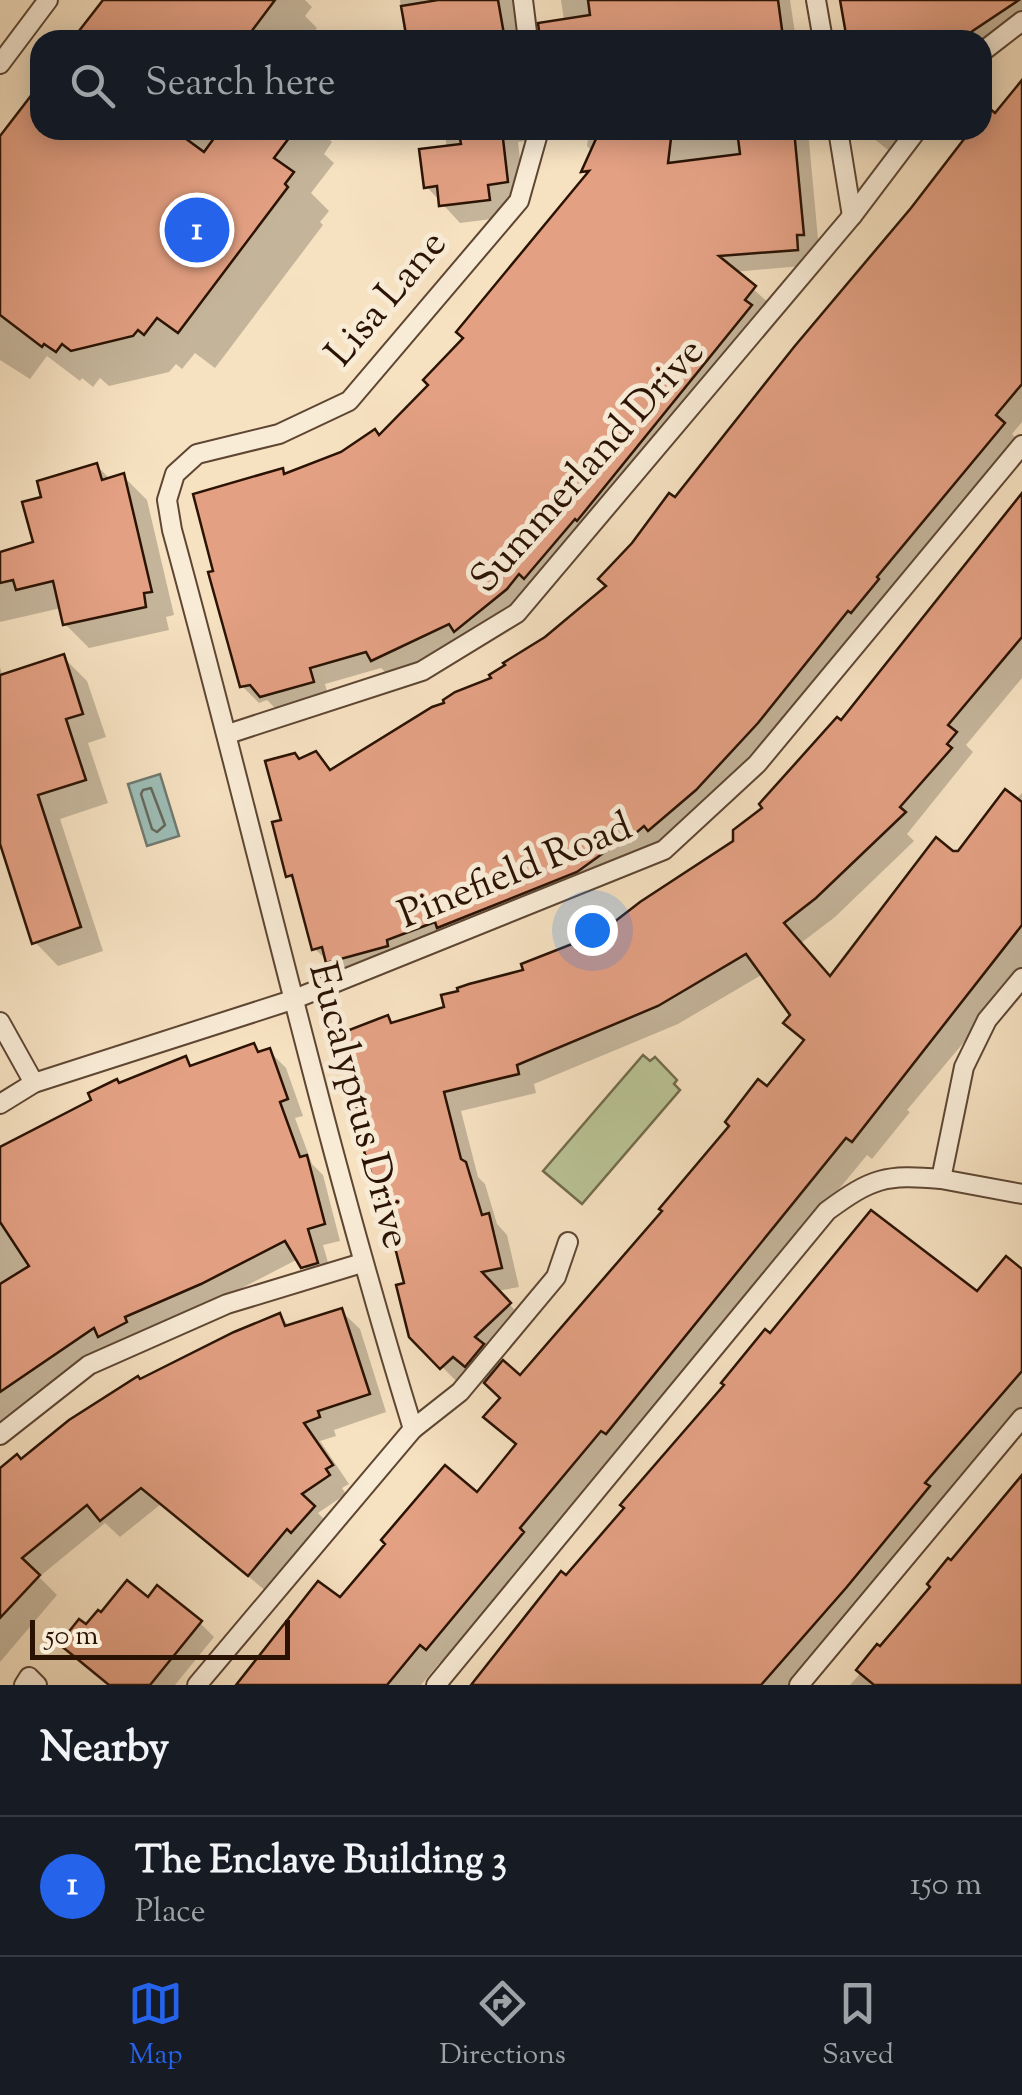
<!DOCTYPE html>
<style>
:root{--surface:#171b24;--page:#242831;--text:#f1f3f6;--muted:#9ea1a6;--line:#363941;--accent:#2563eb}
body{margin:0;font-family:"Sorts Mill Goudy",serif;background:var(--page);color:var(--text)}
.scale{position:absolute;left:30px;bottom:25px;width:260px;box-sizing:border-box;padding-left:10px;border:5px solid #2b1304;border-top:0;font-size:28px;line-height:35px;white-space:nowrap;color:#2b1304;-webkit-text-stroke:8px #f9ecd7;paint-order:stroke}
.you{position:absolute;left:592px;top:930px;width:35px;height:35px;margin:-25px;border:8px solid #fff;border-radius:50%;background:#1a73e8;box-shadow:0 0 0 15px #1a73e833}
.badge{display:grid;place-items:center;width:65px;height:65px;border-radius:50%;background:var(--accent);color:#fff;font-size:32px;font-weight:700}
.pin{position:absolute;translate:-50% -50%;border:5px solid #fff;box-shadow:0 2px 10px #0006}
.list{margin:0;padding:0;list-style:none}
h2{display:flex;justify-content:space-between;align-items:center;height:130px;margin:0;padding:0 40px;font-size:42px}
h2 small{font-size:32px;font-weight:400;color:var(--muted)}
.list li{display:grid;grid-template-columns:65px 1fr auto;gap:30px;align-items:center;box-sizing:border-box;height:140px;padding:0 40px;border-top:2px solid var(--line)}
.list b{display:block;font-size:38px;white-space:nowrap}
.list p{margin:0;font-size:32px;white-space:nowrap;color:var(--muted)}
.list em{font-size:32px;font-style:normal;color:var(--muted)}
.icon{flex:none;width:55px;height:55px;fill:none;stroke:currentColor;stroke-width:2;stroke-linecap:round;stroke-linejoin:round}
.map{position:relative;flex:none;width:1022px;height:1685px;overflow:hidden}
.search{position:absolute;background:var(--surface);box-shadow:0 5px 25px #0003;left:30px;right:30px;top:30px;height:110px;display:flex;align-items:center;gap:25px;box-sizing:border-box;padding:0 35px;border-radius:30px;color:var(--muted);font-size:38px}
.sheet{height:270px;background:var(--surface)}
nav{display:flex;justify-content:space-around;align-items:center;box-sizing:border-box;height:140px;border-top:2px solid var(--line);background:var(--surface);font-size:28px;color:var(--muted)}
nav a{display:grid;justify-items:center;gap:5px}
nav .on{color:var(--accent)}
.map>svg:first-child{display:block}
.green{fill:#b9c395;stroke:#726b4c;stroke-width:2.5}
.water{fill:#9dbdb6;stroke:#6f796f;stroke-width:2.5}
.shadow{fill:#0003;fill-rule:evenodd}
.lines{fill:none;stroke-linecap:round;stroke-linejoin:round}
.shore{stroke:#64685d;stroke-width:2.5}
.building{fill:#e3a083;stroke:#2b1304;stroke-width:2.5}
.service-casing{stroke:#5e4633;stroke-width:22}
.service{stroke:#f9ecd7;stroke-width:18}
.labels{text-anchor:middle;dominant-baseline:central;stroke-width:10;stroke-linejoin:round;paint-order:stroke}
.street-label{font-size:40px;fill:#2b1304;stroke:#f9ecd7}
</style>
<div class="map">
<svg width="1022" height="1685" viewBox="0 0 1022 1685">
<rect width="100%" height="100%" fill="#f6e1c1"/>
<filter id="stains"><feTurbulence type="fractalNoise" baseFrequency=".002" numOctaves="4"/><feColorMatrix values="0 0 0 0 .2 0 0 0 0 .09 0 0 0 0 .02 0 0 0 .5 -.17"/></filter>
<radialGradient id="worn" r=".72"><stop offset=".6" stop-color="#630" stop-opacity="0"/><stop offset="1" stop-color="#630" stop-opacity=".3"/></radialGradient>
<!-- green -->
<polygon class="green" points="643,1055 650,1061 655,1057 677,1080 674,1084 680,1090 582,1204 543,1171"/>
<!-- water -->
<polygon class="water" points="160,774 179,836 147,846 128,784"/>
<!-- shadow -->
<g class="shadow">
<polygon points="106,0 305,0 312,7 305,16 317,28 308,40 76,40"/>
<polygon points="400,0 514,0 520,40 405,40"/>
<polygon points="561,0 790,0 796,40 567,40"/>
<polygon points="842,0 1022,0 1022,25 986,49 992,55 982,67 982,40 849,40"/>
<polygon points="1022,83 1022,422 1012,434 1020,442 713,807 595,889 457,944 452,939 346,979 314,948 297,884 288,875 284,822 300,761 316,754 333,771 495,679 609,586 974,130 982,130 982,120 995,116"/>
<polygon points="40,87 40,130 320,130 332,142 324,154 334,163 311,193 329,211 320,222 323,225 215,368 195,353 182,369 176,364 169,372 109,386 100,378 93,387 82,378 80,381 47,356 30,379 0,360 0,158"/>
<polygon points="444,130 526,130 527,141 518,142 525,200 505,202 507,217 460,223 427,187 447,148"/>
<polygon points="589,130 808,130 819,250 813,265 734,272 770,304 766,324 595,535 593,533 473,646 466,640 389,676 381,668 325,684 329,698 279,712 267,700 259,703 242,686 282,471 287,476 380,438 431,385 589,176 584,172 593,152 587,146"/>
<polygon points="863,130 931,130 932,131 916,133 917,145 888,150"/>
<polygon points="97,466 111,480 123,476 147,500 174,615 166,617 169,630 89,648 65,624 61,608 0,622 0,554 36,543 45,499"/>
<path d="M1022 497V678L966 745 973 752 907 834 914 841 835 917 801 943 831 978 952 854H960L1022 793V967L1004 990 1006 992 907 1110 910 1112 872 1159 867 1155 446 1667 440 1662 421 1685H239L340 1601 477 1496 517 1446 487 1417 502 1399 474 1374 461 1386 411 1335 407 1284 359 1109 388 1018 394 1024 447 1009 526 972 578 953 736 842 841 723ZM763 974 793 1015 787 1023 806 1042 520 1378 492 1357 528 1324 497 1291 519 1287 507 1235 497 1224 485 1184 478 1177 461 1111 536 1093 534 1084 678 1024Z"/>
<polygon points="63,657 87,681 106,737 88,743 108,803 60,819 103,951 58,966 35,942 0,837 0,667 3,677"/>
<polygon points="254,1046 261,1054 269,1051 286,1068 303,1116 295,1118 312,1164 323,1175 340,1241 323,1245 333,1280 320,1284 298,1259 219,1300 135,1337 133,1334 115,1348 111,1344 0,1423 0,1156 120,1085 185,1059 194,1068"/>
<polygon points="1022,1272 1022,1416 800,1685 474,1685 771,1337 978,1295"/>
<polygon points="341,1311 360,1329 386,1412 334,1430 336,1436 320,1441 349,1484 342,1488 346,1494 318,1513 331,1526 267,1592 161,1504 120,1537 105,1523 39,1577 57,1595 0,1662 0,1471 22,1462 140,1382 280,1316 290,1327"/>
<polygon points="1022,1479 1022,1685 850,1685 881,1650"/>
<polygon points="148,1601 200,1623 214,1637 175,1685 110,1685 86,1627 101,1616"/>
</g>
<g class="lines">
<!-- shore -->
<polygon class="shore" points="151,788 165,825 157,832 152,829 141,794 143,790"/>
</g>
<!-- building -->
<g class="building">
<polygon points="103,0 275,0 245,40 72,40"/>
<polygon points="438,0 498,0 505,40 407,40 401,6"/>
<polygon points="588,0 778,0 783,37 762,40 540,40 538,23 590,15"/>
<polygon points="840,0 1019,0 959,40 847,40"/>
<polygon points="1022,80 1022,384 996,415 1005,423 877,577 879,579 851,613 848,611 758,723 696,790 648,831 644,826 630,838 627,836 577,872 437,928 435,922 387,940 388,946 326,963 322,947 312,950 292,875 286,877 272,822 281,820 265,761 295,753 299,759 316,751 330,770 432,707 444,703 443,700 455,692 491,678 489,675 505,665 503,663 545,637 606,586 598,579 632,543 669,493 675,497 794,347 911,208 971,130 982,130 982,116 989,108 995,113"/>
<polygon points="40,84 40,130 174,130 204,152 220,130 295,130 274,158 294,172 285,184 288,187 178,333 157,318 144,335 138,330 133,336 71,351 62,344 56,352 44,344 42,347 0,315 0,136"/>
<polygon points="463,130 502,130 508,182 488,185 490,200 439,206 437,186 424,188 419,149 461,144 460,139 464,138"/>
<polygon points="600,130 672,130 668,163 740,154 738,138 794,130 804,235 797,235 798,250 719,256 756,286 745,300 752,305 577,521 575,519 524,579 519,574 507,589 454,632 449,624 371,661 366,652 310,668 314,682 260,697 250,685 240,687 208,572 213,571 193,494 283,468 284,474 341,452 375,429 379,435 428,385 423,380 463,338 456,332 589,171 581,172"/>
<polygon points="97,463 102,480 124,473 152,592 144,593 146,607 63,625 53,581 16,590 13,580 0,583 0,552 33,542 22,502 41,497 37,481"/>
<polygon points="1022,493 1022,637 948,725 957,732 947,744 952,748 900,807 906,812 816,898 784,923 830,976 936,837 953,851 958,851 1005,789 1022,802 1022,925 852,1142 846,1138 606,1434 601,1431 520,1528 524,1532 426,1650 420,1645 387,1685 236,1685 318,1581 340,1597 385,1544 381,1540 445,1465 477,1492 516,1444 483,1417 500,1398 484,1383 503,1360 520,1375 662,1211 659,1209 729,1126 725,1122 758,1079 767,1086 804,1040 783,1023 790,1015 746,954 658,1006 517,1065 519,1074 444,1092 461,1159 466,1162 482,1215 489,1213 502,1268 482,1272 511,1303 475,1337 484,1344 465,1367 453,1357 440,1369 409,1337 396,1285 404,1283 383,1200 380,1201 362,1145 353,1108 357,1107 356,1094 339,1037 345,1036 344,1032 388,1015 391,1023 444,1007 441,995 458,991 457,988 469,984 523,970 521,964 572,944 578,950 640,902 733,841 733,830 762,808 759,804 837,717 841,720"/>
<polygon points="64,654 83,714 66,719 86,780 38,795 81,927 32,944 0,844 0,675"/>
<polygon points="254,1043 258,1052 270,1048 288,1099 280,1102 300,1157 307,1155 325,1224 308,1229 318,1263 301,1268 285,1241 201,1284 125,1317 127,1322 98,1337 94,1328 0,1392 0,1284 29,1266 0,1222 0,1147 91,1100 88,1093 117,1079 119,1083 186,1056 190,1066"/>
<polygon points="871,1210 977,1291 1006,1256 1022,1269 1022,1371 925,1483 930,1486 846,1588 761,1685 471,1685 561,1571 566,1575 624,1508 620,1505 724,1385 721,1383 765,1329 770,1333"/>
<polygon points="342,1308 370,1394 318,1411 320,1417 304,1423 333,1465 326,1469 330,1475 302,1494 315,1506 291,1533 287,1529 248,1576 141,1488 100,1521 87,1505 22,1558 40,1575 0,1618 0,1468 17,1454 21,1459 69,1420 138,1376 140,1379 234,1332 280,1313 285,1326"/>
<polygon points="1022,1475 1022,1685 874,1685 856,1670 877,1644 880,1646 930,1587 927,1584 948,1558 951,1560"/>
<polygon points="127,1580 148,1597 157,1585 202,1621 150,1685 109,1685 59,1644 79,1619 86,1624 98,1610 101,1612"/>
</g>
<g class="lines">
<defs>
<g id="service">
<polyline points="523,0 528,40"/>
<polyline points="816,0 823,40"/>
<polyline points="982,52 1022,21"/>
<polyline points="0,64 48,0"/>
<polyline points="838,130 852,216"/>
<polyline points="228,734 422,671 517,613 852,216 917,130"/>
<polyline points="0,1022 34,1083"/>
<polyline points="0,1104 34,1083 292,1000 664,850 757,764 1022,445"/>
<polyline points="941,1179 1022,1194"/>
<polyline points="413,1429 460,1392 556,1277 568,1242"/>
<polyline points="0,1435 89,1365 227,1304 362,1263"/>
<polyline points="24,1685 29,1677 37,1685"/>
<path d="M197 1685 413 1429C321 1132 254 829 172 530L167 500 175 474 197 454 279 434 349 401 519 201 539 130"/>
<path d="M436 1685 827 1211C872 1178 885 1174 941 1179L964 1067 987 1020 1022 978"/>
<polyline points="799,1685 1022,1418"/>
</g>
</defs>
<!-- service casing -->
<use href="#service" class="service-casing"/>
<!-- service -->
<use href="#service" class="service"/>
</g>
<g class="labels">
<!-- street labels -->
<g class="street-label">
<text transform="translate(388 300) rotate(-50)">Lisa Lane</text>
<text transform="translate(589 467) rotate(-48)">Summerland Drive</text>
<text transform="translate(516 873) rotate(-22)">Pinefield Road</text>
<text transform="translate(357 1106) rotate(75)">Eucalyptus Drive</text>
</g>
</g>
<rect width="100%" height="100%" filter="url(#stains)"/>
<rect width="100%" height="100%" fill="url(#worn)"/>
</svg>
<div class="scale">50 m</div>
<div class="you"></div>
<div class="pin badge" style="left:197px;top:230px">1</div>
<div class="search"><svg class="icon" aria-label="search" viewBox="0 0 24 24"><circle cx="10" cy="10" r="6"/><path d="M15 15l6 6"/></svg>Search here</div>
</div>
<section class="sheet">
<h2>Nearby<small></small></h2>
<ul class="list">
<li><span class="badge">1</span><div><b>The Enclave Building 3</b><p>Place</p></div><em>150 m</em></li>
</ul>
</section>
<nav>
<a class="on"><svg class="icon" aria-label="map" viewBox="0 0 24 24"><path d="M3 6l6-2 6 2 6-2v14l-6 2-6-2-6 2zM9 4v14M15 6v14"/></svg>Map</a>
<a><svg class="icon" aria-label="directions" viewBox="0 0 24 24"><path d="M12 3l9 9-9 9-9-9zM9 14v-3h6M13 9l2 2-2 2"/></svg>Directions</a>
<a><svg class="icon" aria-label="saved" viewBox="0 0 24 24"><path d="M7 4h10v16l-5-4-5 4z"/></svg>Saved</a>
</nav>
